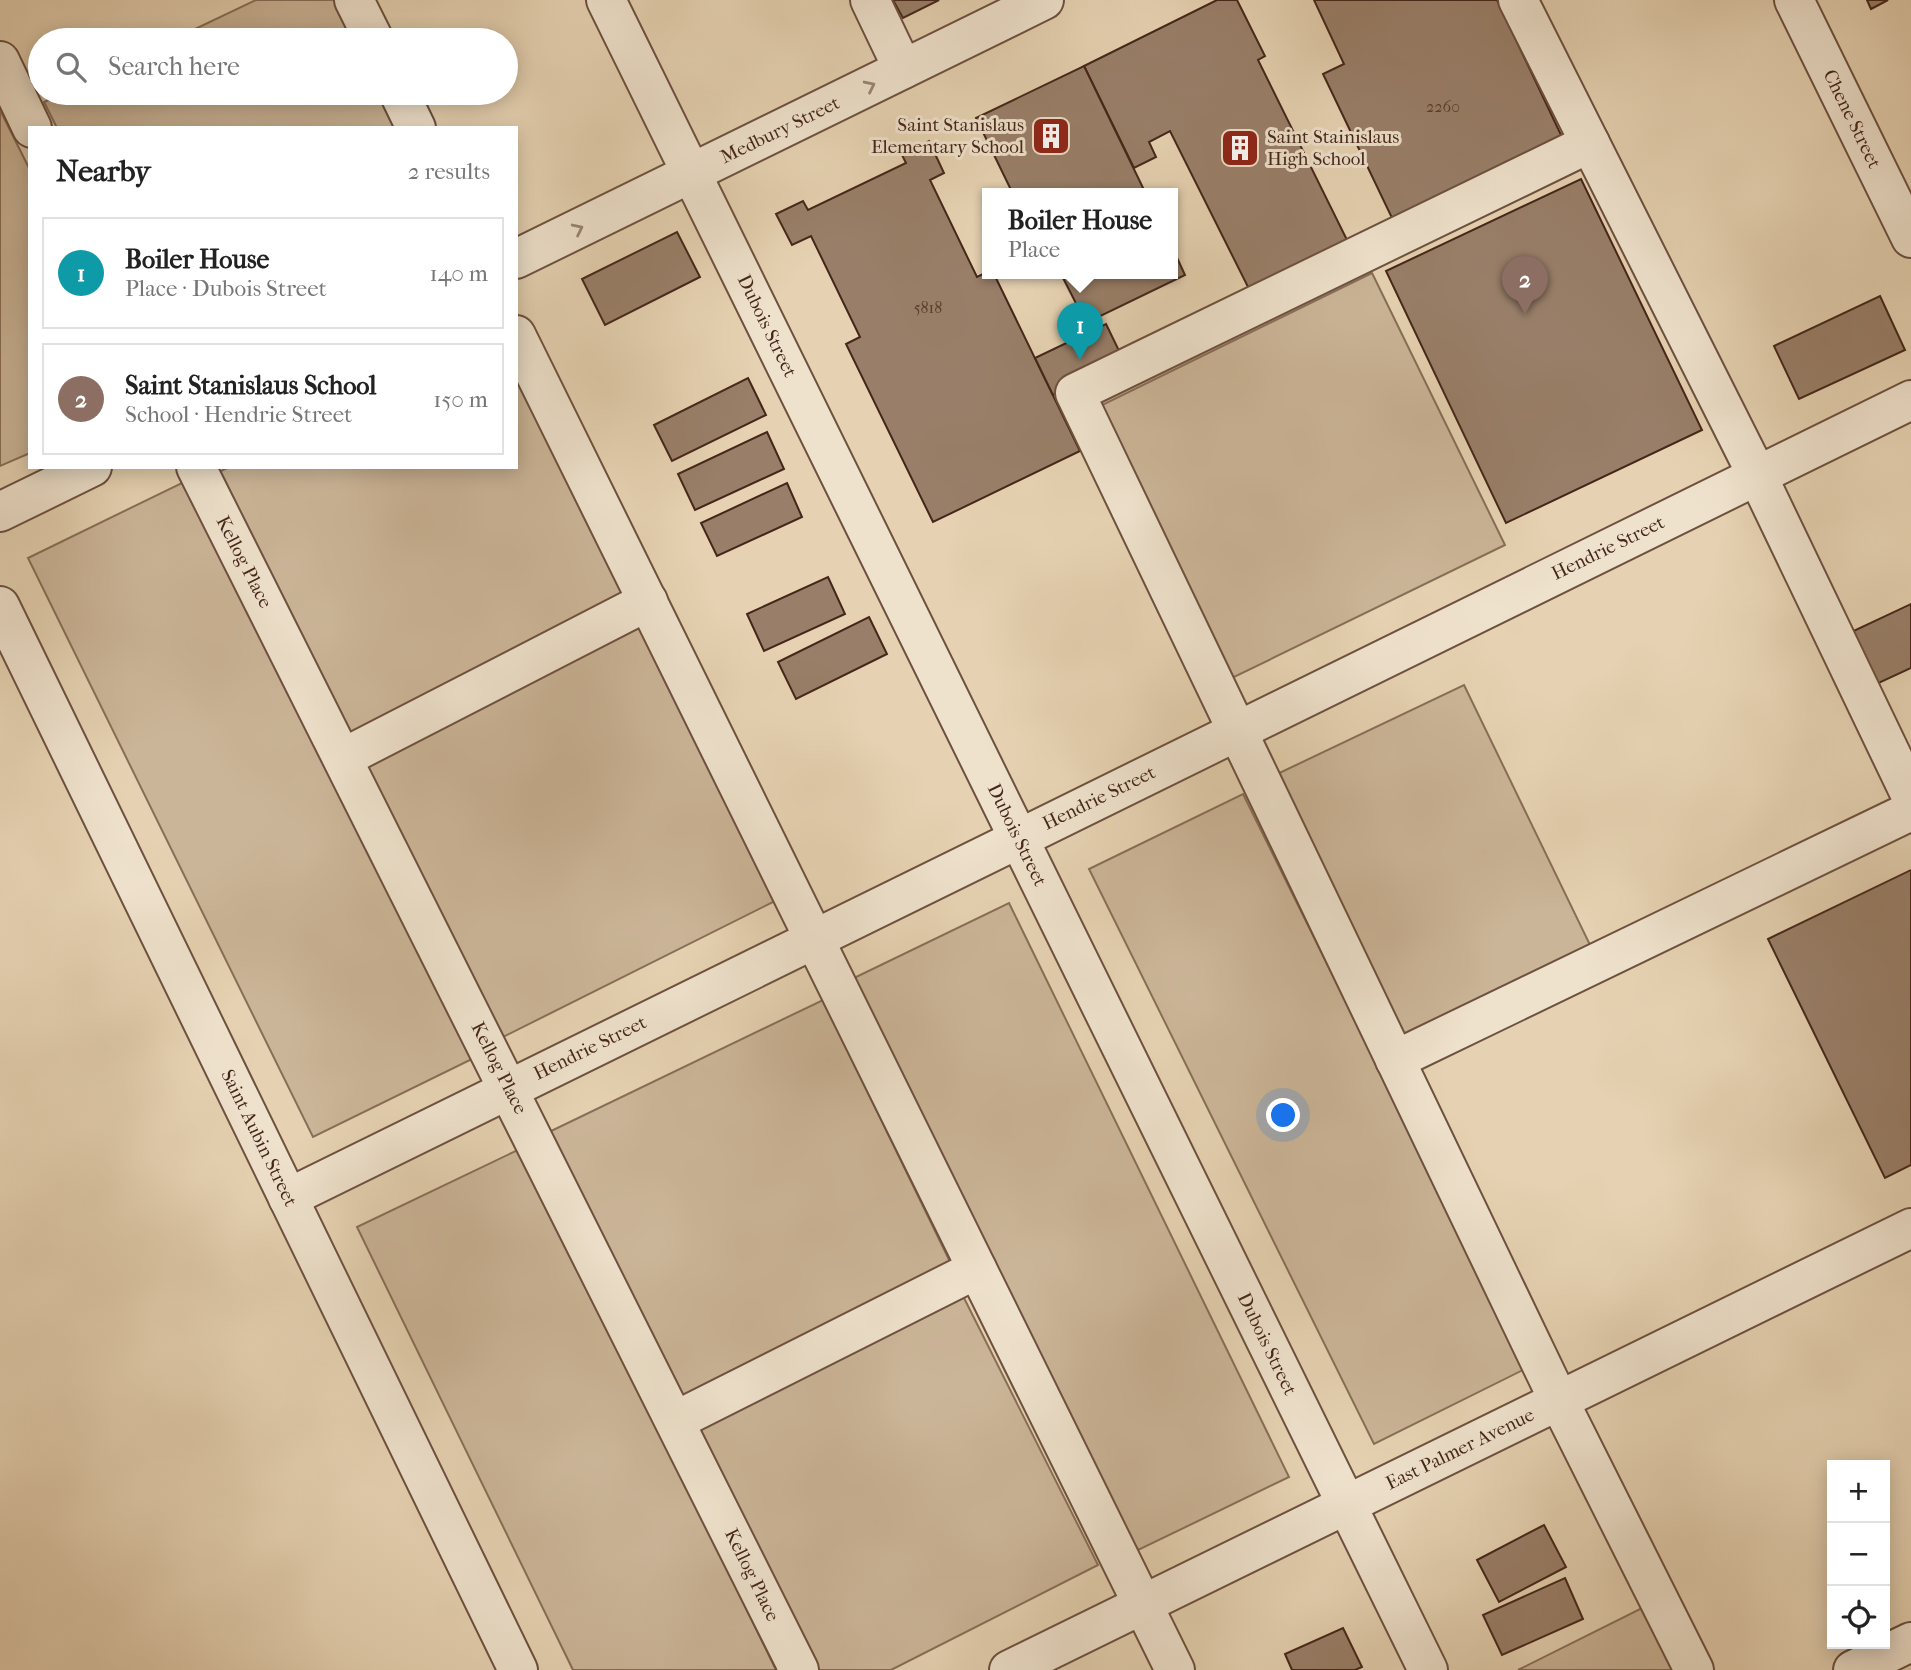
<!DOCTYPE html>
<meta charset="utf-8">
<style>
:root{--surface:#fff;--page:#f2f2f2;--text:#222;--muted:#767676;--line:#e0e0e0;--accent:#7c3aed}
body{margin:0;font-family:"IM FELL French Canon",serif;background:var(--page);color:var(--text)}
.controls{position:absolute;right:21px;bottom:21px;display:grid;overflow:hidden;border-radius:0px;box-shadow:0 4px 18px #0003}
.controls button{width:63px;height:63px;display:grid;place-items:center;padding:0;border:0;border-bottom:2px solid var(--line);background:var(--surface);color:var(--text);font:35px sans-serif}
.you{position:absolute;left:1284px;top:1116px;width:24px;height:24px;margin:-18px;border:5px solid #fff;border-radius:50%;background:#1a73e8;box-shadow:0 0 0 10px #1a73e833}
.badge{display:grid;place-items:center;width:46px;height:46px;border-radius:50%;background:var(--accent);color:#fff;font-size:23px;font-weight:700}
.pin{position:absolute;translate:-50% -58px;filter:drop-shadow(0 2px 4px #0008)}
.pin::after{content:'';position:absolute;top:37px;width:24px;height:21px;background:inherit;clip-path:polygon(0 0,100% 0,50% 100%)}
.popup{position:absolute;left:982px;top:188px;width:196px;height:91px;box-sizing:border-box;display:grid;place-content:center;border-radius:0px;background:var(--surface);filter:drop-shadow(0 2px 5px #0005);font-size:23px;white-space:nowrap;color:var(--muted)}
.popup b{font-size:26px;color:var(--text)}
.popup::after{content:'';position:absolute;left:50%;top:100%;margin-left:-14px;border:14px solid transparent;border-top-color:var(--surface)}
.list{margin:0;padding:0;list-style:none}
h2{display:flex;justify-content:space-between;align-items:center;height:91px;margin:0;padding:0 28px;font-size:30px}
h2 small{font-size:23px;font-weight:400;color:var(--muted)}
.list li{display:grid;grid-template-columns:46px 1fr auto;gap:21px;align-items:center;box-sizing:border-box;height:112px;margin:0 14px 14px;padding:0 14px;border:2px solid var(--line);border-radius:0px}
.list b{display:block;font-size:26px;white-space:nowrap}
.list p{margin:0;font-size:23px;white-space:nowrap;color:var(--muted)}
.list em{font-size:23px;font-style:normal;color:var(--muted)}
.icon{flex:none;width:38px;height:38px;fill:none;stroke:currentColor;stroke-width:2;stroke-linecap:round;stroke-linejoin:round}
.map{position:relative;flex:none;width:1911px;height:1670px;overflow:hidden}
.search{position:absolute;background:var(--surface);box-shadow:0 4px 18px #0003;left:28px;top:28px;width:490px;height:77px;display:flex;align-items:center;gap:18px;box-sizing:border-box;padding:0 24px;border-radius:38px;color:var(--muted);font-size:26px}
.panel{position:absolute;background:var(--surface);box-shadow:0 4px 18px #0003;left:28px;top:126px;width:490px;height:343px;border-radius:0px}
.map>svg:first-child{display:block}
.green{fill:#cbb598;stroke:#886e58;stroke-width:2}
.building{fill:#997f69;stroke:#452619;stroke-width:2}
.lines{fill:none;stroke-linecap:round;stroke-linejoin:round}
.minor-casing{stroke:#6d513f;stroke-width:42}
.minor{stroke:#efe2cd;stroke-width:38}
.oneway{stroke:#9a8473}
.labels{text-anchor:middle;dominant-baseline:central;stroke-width:6;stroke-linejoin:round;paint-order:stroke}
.number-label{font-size:16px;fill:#5a3c2d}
.street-label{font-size:19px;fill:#452619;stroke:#efe2cd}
.poi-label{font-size:19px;fill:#452619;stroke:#efe2cd;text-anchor:end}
</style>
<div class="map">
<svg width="1911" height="1670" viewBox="0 0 1911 1670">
<rect width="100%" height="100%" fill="#e6d2b2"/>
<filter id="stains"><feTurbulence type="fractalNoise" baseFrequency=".00286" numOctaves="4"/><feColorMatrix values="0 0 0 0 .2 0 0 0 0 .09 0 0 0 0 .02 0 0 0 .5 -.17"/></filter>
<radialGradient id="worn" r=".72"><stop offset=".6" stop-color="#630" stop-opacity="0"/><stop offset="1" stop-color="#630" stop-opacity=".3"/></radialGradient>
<!-- green -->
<g class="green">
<polygon points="256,0 337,0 357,40 172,40"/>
<polygon points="63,93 382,93 399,128 57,128 44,102"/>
<polygon points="0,110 30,170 30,453 0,466"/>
<polygon points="1372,273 1505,545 1232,678 1098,407"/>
<polygon points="516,368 630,593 351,733 219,472 229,467 516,467"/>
<polygon points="188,480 472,1059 313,1137 28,558"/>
<polygon points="641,627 779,899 499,1039 362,767"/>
<polygon points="1464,685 1592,949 1399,1041 1271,777"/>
<polygon points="1243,794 1527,1368 1374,1444 1089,869"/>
<polygon points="1009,903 1289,1477 1134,1552 854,978"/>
<polygon points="823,1000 954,1270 679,1401 549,1132"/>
<polygon points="522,1148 776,1670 573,1670 357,1227"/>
<polygon points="963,1296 1098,1565 891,1670 815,1670 694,1432"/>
<polygon points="1642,1608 1673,1670 1518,1670"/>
</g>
<!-- building -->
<g class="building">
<polygon points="893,0 939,0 903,18"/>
<polygon points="1217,0 1237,0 1265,56 1258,60 1349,244 1251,293 1170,131 1149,142 1156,157 1134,168 1084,66"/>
<polygon points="1314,0 1497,0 1562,137 1392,218 1323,74 1344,64"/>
<polygon points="1867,0 1888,0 1871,9"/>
<polygon points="1084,66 1146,194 1013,194 976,118"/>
<polygon points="929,141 944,173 930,180 977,277 987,272 987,274 994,274 1080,451 933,522 846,344 860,337 811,236 792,245 776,214 803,201 808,210 906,163 902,155"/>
<polygon points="1581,179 1702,430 1506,523 1386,271"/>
<polygon points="677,232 700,277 605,325 582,279"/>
<polygon points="1173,249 1185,275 1086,323 1061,274 1173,274"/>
<polygon points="1880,296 1905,350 1799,399 1774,346"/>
<polygon points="1106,324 1124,361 1053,395 1035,358"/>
<polygon points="748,378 766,415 672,461 654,425"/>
<polygon points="767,432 784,469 695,510 678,474"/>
<polygon points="787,483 802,517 717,556 701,523"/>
<polygon points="828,577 845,614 764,651 747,614"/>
<polygon points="1911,604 1911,668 1870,687 1845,635"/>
<polygon points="869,617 887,654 796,699 778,662"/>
<polygon points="1911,870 1911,1165 1885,1178 1768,939"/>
<polygon points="1544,1525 1566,1567 1499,1602 1477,1560"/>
<polygon points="1565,1578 1583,1619 1502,1655 1483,1615"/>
<polygon points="1343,1628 1362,1667 1355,1670 1292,1670 1285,1654"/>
</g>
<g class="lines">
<defs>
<g id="minor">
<polyline points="354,0 374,40"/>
<polyline points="606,0 1428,1670"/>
<polyline points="870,0 903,69"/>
<polyline points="1518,0 1757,475 1911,796"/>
<polyline points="1794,0 1911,238"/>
<polyline points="0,61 32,128"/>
<polyline points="399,93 416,128"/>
<polyline points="1590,143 1075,393 1559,1401 1694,1670"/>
<polyline points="516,259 1044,0"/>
<polyline points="516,335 1175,1670"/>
<polyline points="196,467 799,1670"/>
<polyline points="0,512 92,467"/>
<polyline points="0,606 518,1670"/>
<polyline points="343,758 648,601"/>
<polyline points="1395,1060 1911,811"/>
<polyline points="288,1198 1911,400"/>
<polyline points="675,1421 977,1269"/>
<polyline points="1009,1670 1911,1228"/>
<polyline points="1853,1670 1911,1642"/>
</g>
</defs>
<!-- minor casing -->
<use href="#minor" class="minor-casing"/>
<!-- minor -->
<use href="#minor" class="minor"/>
</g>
<!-- one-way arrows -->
<defs><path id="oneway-chevron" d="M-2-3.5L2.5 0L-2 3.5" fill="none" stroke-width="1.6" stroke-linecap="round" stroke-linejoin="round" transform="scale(1.75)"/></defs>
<g class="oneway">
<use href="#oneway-chevron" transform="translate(870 86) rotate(-26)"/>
<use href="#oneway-chevron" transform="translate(578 229) rotate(-26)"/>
</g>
<!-- icons -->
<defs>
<symbol id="building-square" viewBox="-11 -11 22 22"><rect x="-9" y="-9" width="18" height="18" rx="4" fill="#8f2418" stroke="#efe2cd"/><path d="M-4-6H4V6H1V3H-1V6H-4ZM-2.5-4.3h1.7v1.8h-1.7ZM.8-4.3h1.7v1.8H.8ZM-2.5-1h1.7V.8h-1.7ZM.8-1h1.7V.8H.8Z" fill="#fff"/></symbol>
</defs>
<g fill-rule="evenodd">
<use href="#building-square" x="1029" y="114" width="44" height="44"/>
<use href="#building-square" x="1218" y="126" width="44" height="44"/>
</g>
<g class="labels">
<!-- number labels -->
<g class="number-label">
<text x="1443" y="106">2260</text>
<text x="928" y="307">5818</text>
</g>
<!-- street labels -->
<g class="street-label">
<text transform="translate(1852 119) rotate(64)">Chene Street</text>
<text transform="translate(780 130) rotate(-26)">Medbury Street</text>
<text transform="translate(767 326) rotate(64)">Dubois Street</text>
<text transform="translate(1608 548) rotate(-26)">Hendrie Street</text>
<text transform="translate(244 562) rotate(63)">Kellog Place</text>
<text transform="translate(1099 798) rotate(-26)">Hendrie Street</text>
<text transform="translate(1017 835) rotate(64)">Dubois Street</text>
<text transform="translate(590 1048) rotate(-26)">Hendrie Street</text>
<text transform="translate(499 1068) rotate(63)">Kellog Place</text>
<text transform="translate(259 1138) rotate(64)">Saint Aubin Street</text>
<text transform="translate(1267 1344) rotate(64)">Dubois Street</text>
<text transform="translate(1460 1449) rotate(-26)">East Palmer Avenue</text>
<text transform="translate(752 1575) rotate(64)">Kellog Place</text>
</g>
<!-- poi labels -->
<g class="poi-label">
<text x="1024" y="125">Saint Stanislaus<tspan x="1024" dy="22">Elementary School</tspan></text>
<text x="1267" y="137" text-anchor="start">Saint Stainislaus<tspan x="1267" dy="22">High School</tspan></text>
</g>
</g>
<rect width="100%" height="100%" filter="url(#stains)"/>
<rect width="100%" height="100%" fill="url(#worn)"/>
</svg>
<div class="controls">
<button>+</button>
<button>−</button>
<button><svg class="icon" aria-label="locate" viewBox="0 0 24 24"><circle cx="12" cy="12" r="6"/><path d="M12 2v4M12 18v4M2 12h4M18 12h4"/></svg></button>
</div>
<div class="you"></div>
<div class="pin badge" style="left:1080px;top:360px;background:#0f9aa8">1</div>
<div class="popup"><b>Boiler House</b>Place</div>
<div class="pin badge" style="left:1525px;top:314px;background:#8d6e63">2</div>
<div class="search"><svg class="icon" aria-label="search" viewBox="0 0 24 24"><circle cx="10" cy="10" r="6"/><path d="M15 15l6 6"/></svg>Search here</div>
<section class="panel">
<h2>Nearby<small>2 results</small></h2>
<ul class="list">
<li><span class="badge" style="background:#0f9aa8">1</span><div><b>Boiler House</b><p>Place · Dubois Street</p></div><em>140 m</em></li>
<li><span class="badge" style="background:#8d6e63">2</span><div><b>Saint Stanislaus School</b><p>School · Hendrie Street</p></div><em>150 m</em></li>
</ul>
</section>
</div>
